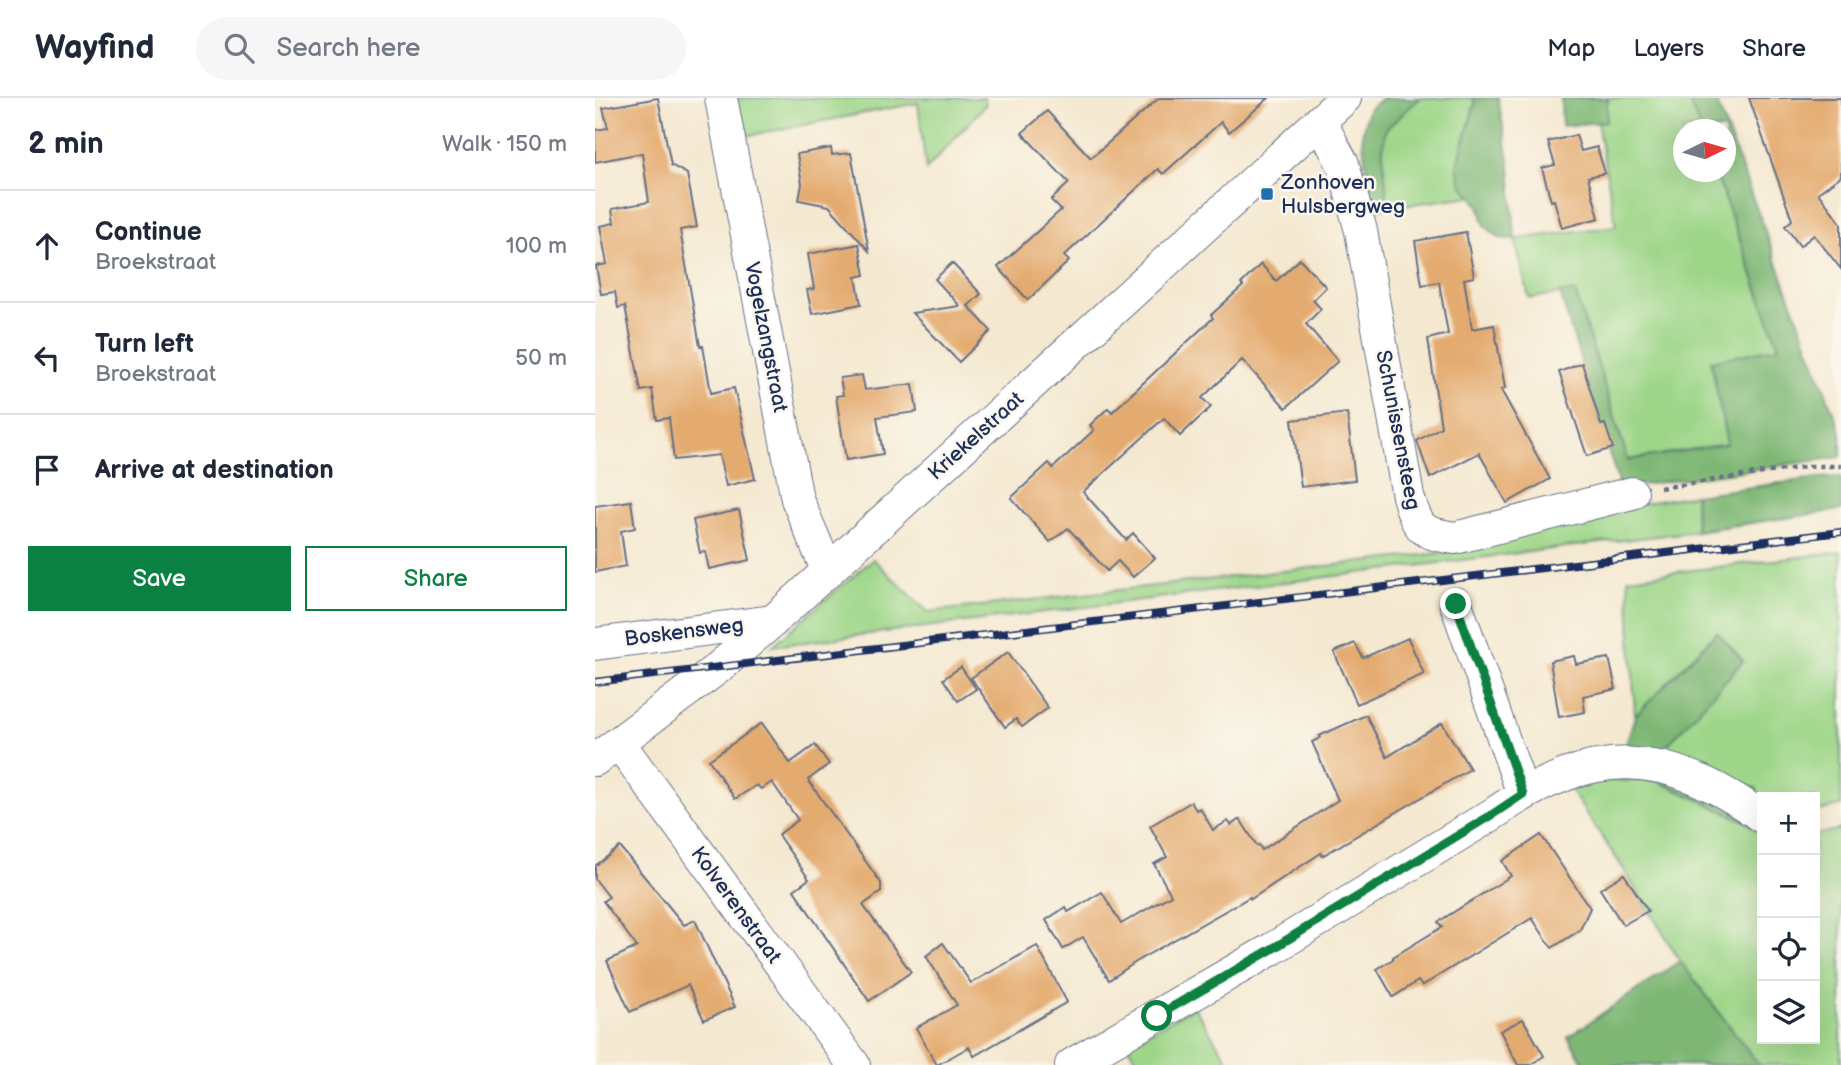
<!DOCTYPE html>
<meta charset="utf-8">
<style>
:root{--surface:#fff;--page:#f6f6f7;--text:#1f2937;--muted:#747a83;--line:#e0e1e3;--accent:#0b8043}
body{margin:0;font-family:"Balsamiq Sans",sans-serif;background:var(--page);color:var(--text)}
.controls{position:absolute;right:21px;bottom:21px;display:grid;overflow:hidden;border-radius:0px;box-shadow:0 7px 28px #0002}
.controls button{width:63px;height:63px;display:grid;place-items:center;padding:0;border:0;border-bottom:2px solid var(--line);background:var(--surface);color:var(--text);font:35px sans-serif}
.compass{position:absolute;left:1078px;top:21px;width:63px;height:63px;border-radius:50%;background:var(--surface);box-shadow:0 7px 28px #0002;rotate:85deg}
.stop{position:absolute;width:21px;height:21px;margin:-16px;border:5px solid #0b8043;border-radius:50%;background:#fff}
.stop.end{background:#0b8043;border-color:#fff;box-shadow:0 2px 7px #0008}
.list{margin:0;padding:0;list-style:none}
h2{display:flex;justify-content:space-between;align-items:center;height:91px;margin:0;padding:0 28px;font-size:30px}
h2 small{font-size:23px;font-weight:400;color:var(--muted)}
.list li{display:grid;grid-template-columns:46px 1fr auto;gap:21px;align-items:center;box-sizing:border-box;height:112px;padding:0 28px;border-top:2px solid var(--line)}
.list b{display:block;font-size:26px;white-space:nowrap}
.list p{margin:0;font-size:23px;white-space:nowrap;color:var(--muted)}
.list em{font-size:23px;font-style:normal;color:var(--muted)}
.actions{display:flex;gap:14px;padding:21px 28px}
.actions a{flex:1;padding:16px 0;border:2px solid var(--accent);border-radius:0px;text-align:center;font-size:24px;color:var(--accent)}
.actions .main{background:var(--accent);color:#fff}
.icon{flex:none;width:38px;height:38px;fill:none;stroke:currentColor;stroke-width:2;stroke-linecap:round;stroke-linejoin:round}
.map{position:relative;flex:none;width:1246px;height:967px;overflow:hidden}
header{display:flex;align-items:center;gap:42px;box-sizing:border-box;height:98px;padding:0 35px;background:var(--surface);border-bottom:2px solid var(--line)}
header strong{font-size:33px}
nav{display:flex;gap:38px;margin-inline-start:auto;font-size:24px}
.search{width:490px;height:63px;background:var(--page);display:flex;align-items:center;gap:18px;box-sizing:border-box;padding:0 24px;border-radius:38px;color:var(--muted);font-size:26px}
main{display:flex}
aside{flex:1;background:var(--surface)}
.map>svg:first-child{display:block}
.green{fill:#9ed689;stroke:#5c8274;stroke-width:2}
.forest{fill:#7eb775;stroke:#4c736a;stroke-width:2}
.building{fill:#e4ab70}
.lines{fill:none;stroke-linecap:round;stroke-linejoin:round}
.minor-casing{stroke:#677086;stroke-width:34}
.path{stroke:#677086;stroke-width:4.5;stroke-dasharray:5 5;stroke-linecap:butt}
.minor{stroke:#fff;stroke-width:32}
.rail-casing{stroke:#1b2f5e;stroke-width:8}
.rail{stroke:#fbf7ec;stroke-width:5;stroke-dasharray:16;stroke-linecap:butt}
.route{stroke:#0b8043;stroke-width:9}
.poi-dot{fill:#1f6fb2;stroke:#fbf7ec;stroke-width:2.5}
.labels{text-anchor:middle;dominant-baseline:central;stroke-width:5;stroke-linejoin:round;paint-order:stroke}
.poi-label{font-size:21px;fill:#1b2f5e;stroke:#fbf7ec;text-anchor:start}
.street-label{font-size:21px;fill:#1b2f5e;stroke:#fbf7ec}
</style>
<header>
<strong>Wayfind</strong>
<div class="search"><svg class="icon" aria-label="search" viewBox="0 0 24 24"><circle cx="10" cy="10" r="6"/><path d="M15 15l6 6"/></svg>Search here</div>
<nav><a>Map</a><a>Layers</a><a>Share</a></nav>
</header>
<main>
<aside>
<h2>2 min<small>Walk · 150 m</small></h2>
<ul class="list">
<li><svg class="icon" aria-label="ahead" viewBox="0 0 24 24"><path d="M12 20V5M6 11l6-6 6 6"/></svg><div><b>Continue</b><p>Broekstraat</p></div><em>100 m</em></li>
<li><svg class="icon" aria-label="left" viewBox="0 0 24 24"><path d="M17 20v-9H6M10 6l-5 5 5 5"/></svg><div><b>Turn left</b><p>Broekstraat</p></div><em>50 m</em></li>
<li><svg class="icon" aria-label="arrive" viewBox="0 0 24 24"><path d="M6 21V4h12l-3 4 3 4H6"/></svg><div><b>Arrive at destination</b></div></li>
</ul>
<div class="actions"><a class="main">Save</a><a>Share</a></div>
</aside>
<div class="map">
<svg width="1246" height="967" viewBox="0 0 1246 967">
<rect width="100%" height="100%" fill="#fbf7ec"/>
<filter id="ink" filterUnits="userSpaceOnUse"><feTurbulence type="fractalNoise" baseFrequency=".0143" numOctaves="2"/><feDisplacementMap in="SourceGraphic" scale="14" xChannelSelector="R" yChannelSelector="G"/><feConvolveMatrix kernelMatrix="1 2 1 2 8 2 1 2 1" color-interpolation-filters="sRGB"/></filter>
<filter id="wash" filterUnits="userSpaceOnUse"><feTurbulence type="fractalNoise" baseFrequency=".00686" numOctaves="4" result="noise"/><feDisplacementMap in="SourceGraphic" scale="28" xChannelSelector="R" yChannelSelector="G"/><feGaussianBlur stdDeviation="1.57" result="paint"/><feColorMatrix in="noise" values="0 0 0 0 0 0 0 0 0 0 0 0 0 0 0 0 0 1.4 0 .05"/><feComposite in="paint" operator="in"/></filter>
<g filter="url(#wash)">
<rect width="100%" height="100%" fill="#f4e8d0"/>
<!-- green -->
<g class="green">
<polygon points="138,0 389,0 391,6 331,72 323,5 145,39"/>
<path d="M825 0H878L880 5 862 69 867 87 877 98 788 110C799 89 778 49 792 30 801 19 814 10 825 0Z"/>
<polygon points="1014,0 1093,0 1105,31 1088,32 1088,74 1120,74 1184,250 1132,346 1033,362 980,194 934,200 920,141 1021,128 1002,24 1012,23 1012,5"/>
<polygon points="1100,397 1101,433 177,548 278,461 333,514 854,454 1013,411"/>
<polygon points="1246,454 1246,708 1220,714 1220,699 1167,699 1167,706 1160,701 1162,691 1067,652 1148,563 1122,534 1040,618 1033,480"/>
<polygon points="1018,682 1063,683 1150,723 1167,737 1167,941 1220,941 1220,737 1246,731 1246,967 1164,967 1085,863 1030,773 970,684"/>
<polygon points="599,909 636,967 545,967 532,946"/>
</g>
<!-- forest -->
<g class="forest">
<polygon points="787,0 825,0 790,32 788,54 792,102 788,110 777,115 767,37 773,12"/>
<polygon points="878,0 903,0 915,68 920,141 905,140 890,128 884,107 867,87 862,69 880,5"/>
<polygon points="966,0 1014,0 1012,5 1012,23 967,28"/>
<polygon points="1093,0 1120,0 1246,335 1246,359 1025,390 965,195 980,194 1033,362 1132,346 1116,263 1184,249 1120,74 1130,74 1130,32 1105,31"/>
<polygon points="1246,379 1246,412 1101,433 1100,397 1223,380"/>
<polygon points="1122,534 1148,563 1068,652 1162,691 1150,723 1063,683 1018,682 1031,658 1030,649 1040,618"/>
<polygon points="1085,863 1164,967 990,967 973,939"/>
</g>
<g id="blocks">
<!-- building -->
<g class="building">
<polygon points="63,0 76,67 92,76 102,129 85,132 105,248 108,248 116,295 139,290 160,381 131,388 124,357 79,362 74,320 62,322 57,291 46,293 30,208 23,210 20,194 6,196 1,168 12,166 5,128 19,125 17,111 54,104 47,55 0,64 0,32 13,30 8,10"/>
<polygon points="564,0 674,0 634,34 626,24 568,76 563,71 469,158 474,163 433,202 403,169 466,112 456,102 474,85 427,35 452,13 496,60"/>
<polygon points="1154,0 1246,0 1246,78 1223,95 1246,125 1246,171 1219,137 1205,148 1190,128 1197,122"/>
<polygon points="981,37 986,53 1002,49 1010,75 993,79 1004,120 967,130 959,102 956,103 947,70 960,67 953,44"/>
<polygon points="236,50 237,57 256,55 274,153 234,108 204,102 207,86 202,56"/>
<polygon points="871,134 879,179 869,181 877,231 899,227 910,290 906,292 955,381 912,405 884,355 835,380 822,343 846,329 833,241 853,236 844,184 827,187 820,143"/>
<polygon points="264,146 270,177 261,179 266,206 217,216 212,192 219,191 213,156"/>
<polygon points="705,161 731,189 718,202 726,211 711,226 743,263 691,310 647,262 607,300 616,309 585,338 569,320 488,394 531,442 538,435 560,460 538,479 523,463 512,473 473,430 455,444 416,400 454,365 458,370 499,332 495,327 513,310 517,314 618,220 616,217 648,188 646,186 666,166 681,183"/>
<polygon points="357,165 386,196 373,208 396,233 364,264 317,215 365,208 340,181"/>
<polygon points="987,265 1006,327 1010,326 1018,350 992,358 964,274"/>
<polygon points="267,277 270,292 318,286 322,314 282,319 288,356 251,362 241,298 248,297 245,280"/>
<polygon points="752,315 760,382 706,389 697,322"/>
<polygon points="36,403 40,430 26,433 31,468 0,474 0,408"/>
<polygon points="144,412 155,462 114,471 110,453 105,455 98,422"/>
<polygon points="813,540 829,576 762,606 739,554 760,545 768,560"/>
<polygon points="413,554 453,610 427,629 421,621 410,629 376,580"/>
<polygon points="979,558 981,566 1014,560 1021,591 988,598 990,614 964,619 955,563"/>
<polygon points="366,569 381,591 363,603 348,581"/>
<polygon points="771,617 792,659 847,625 875,671 727,758 726,755 656,801 655,799 547,860 514,882 488,839 468,851 451,822 471,809 473,814 507,794 526,826 576,797 559,766 572,759 555,728 596,704 601,712 605,710 618,732 633,723 636,727 645,721 662,748 664,747 667,752 743,702 717,644 725,640 724,638"/>
<polygon points="167,625 195,665 220,647 234,666 213,682 286,785 286,794 268,807 316,874 274,903 199,792 214,781 183,737 203,722 177,684 166,691 162,687 140,701 114,662"/>
<polygon points="946,737 995,810 985,832 957,850 937,820 827,888 823,883 798,899 782,871 798,861 798,859 847,829 843,824 916,778 907,763"/>
<polygon points="25,749 89,827 100,822 140,909 109,922 93,887 35,914 12,863 42,849 8,803 14,799 0,781 0,768"/>
<polygon points="1029,776 1053,813 1028,827 1005,791"/>
<polygon points="348,845 376,885 442,848 472,904 379,958 374,949 342,967 321,930 362,907 331,858"/>
<polygon points="928,921 949,958 935,967 923,967 905,933"/>
</g>
</g>
</g>
<g filter="url(#ink)">
<use href="#blocks" fill-opacity="0" stroke="#677086" stroke-width="2"/>
<g class="lines">
<defs>
<g id="minor">
<polyline points="126,0 202,401 233,474"/>
<path d="M725 23 748 66 766 133 813 398C823 431 825 435 860 440L1037 395"/>
<polyline points="861,506 928,696"/>
<polyline points="0,546 178,523"/>
<polyline points="24,645 259,967"/>
<polyline points="0,662 123,570 178,523 750,0"/>
<path d="M476 967 677 851 898 716C998 647 1069 649 1167 719"/>
</g>
</defs>
<!-- minor casing -->
<use href="#minor" class="minor-casing"/>
<!-- path -->
<polyline class="path" points="1065,390 1216,368 1246,368"/>
<!-- minor -->
<use href="#minor" class="minor"/>
<defs>
<polyline id="rail" points="0,584 1246,434"/>
</defs>
<!-- rail casing -->
<use href="#rail" class="rail-casing"/>
<!-- rail -->
<use href="#rail" class="rail"/>
</g>
</g>
<g class="lines" filter="url(#ink)">
<!-- route -->
<polyline class="route" points="562,918 677,851 898,716 928,696 861,506"/>
</g>
<!-- markers -->
<rect class="poi-dot" x="665" y="89" width="14" height="14" rx="3.5"/>
<g class="labels">
<!-- poi labels -->
<g class="poi-label">
<text x="686" y="84">Zonhoven<tspan x="686" dy="24">Hulsbergweg</tspan></text>
</g>
<!-- street labels -->
<g class="street-label">
<text transform="translate(171 239) rotate(79)">Vogelzangstraat</text>
<text transform="translate(803 332) rotate(79)">Schunissensteeg</text>
<text transform="translate(381 338) rotate(-42)">Kriekelstraat</text>
<text transform="translate(89 534) rotate(-7)">Boskensweg</text>
<text transform="translate(141 807) rotate(54)">Kolverenstraat</text>
</g>
</g>
</svg>
<div class="controls">
<button>+</button>
<button>−</button>
<button><svg class="icon" aria-label="locate" viewBox="0 0 24 24"><circle cx="12" cy="12" r="6"/><path d="M12 2v4M12 18v4M2 12h4M18 12h4"/></svg></button>
<button><svg class="icon" aria-label="layers" viewBox="0 0 24 24"><path d="M12 4l9 5-9 5-9-5zM3 14l9 5 9-5"/></svg></button>
</div>
<svg class="compass" viewBox="-18 -18 36 36"><path d="M0-13l5 13h-10z" fill="#e53935"/><path d="M0 13l5-13h-10z" fill="#747a83"/></svg>
<div class="stop" style="left:562px;top:918px"></div>
<div class="stop end" style="left:861px;top:506px"></div>
</div>
</main>
